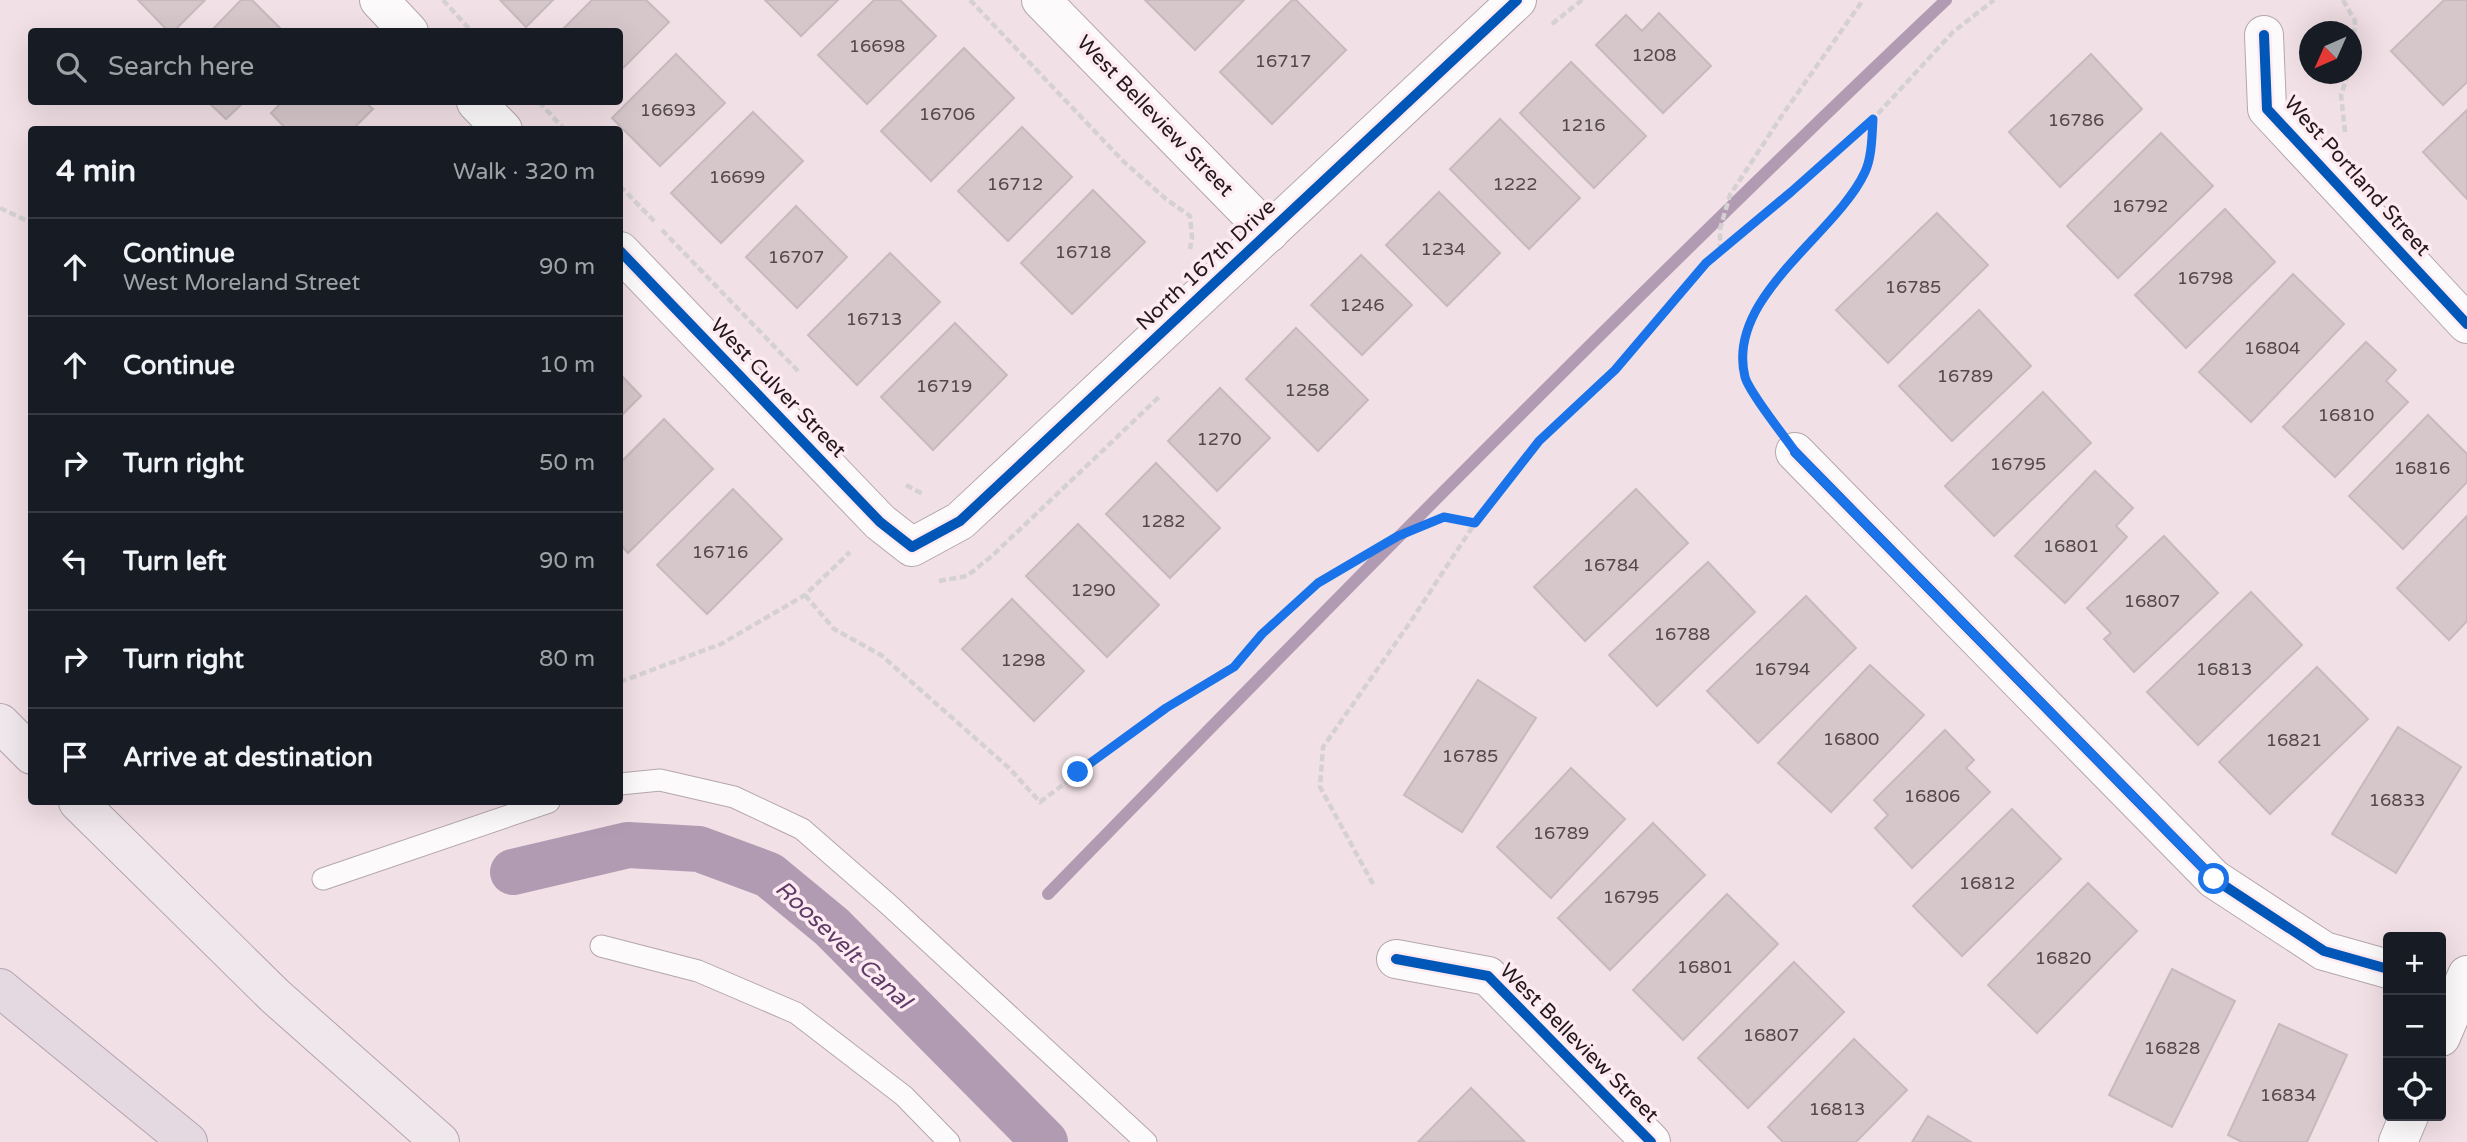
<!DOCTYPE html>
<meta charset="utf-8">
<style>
:root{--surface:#171b24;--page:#20242c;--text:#f1f3f6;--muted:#9ea1a6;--line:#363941}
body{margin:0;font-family:"Varela Round",sans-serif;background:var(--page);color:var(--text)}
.controls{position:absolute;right:21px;bottom:21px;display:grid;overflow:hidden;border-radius:7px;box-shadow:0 7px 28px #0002}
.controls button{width:63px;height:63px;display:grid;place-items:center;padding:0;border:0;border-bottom:2px solid var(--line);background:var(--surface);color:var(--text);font:35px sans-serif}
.compass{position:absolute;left:2299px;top:21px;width:63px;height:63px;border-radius:50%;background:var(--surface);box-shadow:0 7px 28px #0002;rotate:225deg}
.stop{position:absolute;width:21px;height:21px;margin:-16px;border:5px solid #1a73e8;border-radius:50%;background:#fff}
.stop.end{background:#1a73e8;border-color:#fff;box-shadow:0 2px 7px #0008}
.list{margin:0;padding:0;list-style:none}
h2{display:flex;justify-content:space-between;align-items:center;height:91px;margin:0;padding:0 28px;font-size:30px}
h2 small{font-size:23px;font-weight:400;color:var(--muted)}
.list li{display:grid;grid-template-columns:46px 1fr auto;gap:21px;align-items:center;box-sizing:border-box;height:98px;padding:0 28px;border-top:2px solid var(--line)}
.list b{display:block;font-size:26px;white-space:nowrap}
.list p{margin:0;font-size:23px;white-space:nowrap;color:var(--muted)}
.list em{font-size:23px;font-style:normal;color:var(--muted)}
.icon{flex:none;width:38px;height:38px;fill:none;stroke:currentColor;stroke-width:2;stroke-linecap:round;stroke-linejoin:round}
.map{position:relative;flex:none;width:2467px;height:1142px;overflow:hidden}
.search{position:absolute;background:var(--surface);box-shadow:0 7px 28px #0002;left:28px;top:28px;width:595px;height:77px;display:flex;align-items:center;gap:18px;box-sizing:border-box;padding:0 24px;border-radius:7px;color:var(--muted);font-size:26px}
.panel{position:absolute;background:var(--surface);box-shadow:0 7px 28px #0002;left:28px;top:126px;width:595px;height:679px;border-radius:7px}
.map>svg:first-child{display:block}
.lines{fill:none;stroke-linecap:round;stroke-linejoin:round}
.stream{stroke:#b19bb2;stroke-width:12}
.canal{stroke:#b19bb2;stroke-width:46}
.building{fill:#d6c7ca;stroke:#c7babd;stroke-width:2}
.service-casing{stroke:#b4a7ac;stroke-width:23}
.minor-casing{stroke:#b4a7ac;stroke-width:40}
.primary-casing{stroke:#b5a3ad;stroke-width:40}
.motorway-casing{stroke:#b5a3ad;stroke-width:40}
.path{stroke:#d5d1d2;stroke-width:4.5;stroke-dasharray:7 3.5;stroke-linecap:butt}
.service{stroke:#fdfafb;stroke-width:21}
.minor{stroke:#fdfafb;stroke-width:38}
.primary{stroke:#efe7ec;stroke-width:38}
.motorway{stroke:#e5d9e1;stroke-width:38}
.cycleway-casing{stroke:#fdebf1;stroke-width:15}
.cycleway{stroke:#0057b8;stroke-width:10}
.route{stroke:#1a73e8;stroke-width:9}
.labels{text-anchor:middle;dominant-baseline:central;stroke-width:7;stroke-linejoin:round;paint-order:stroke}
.number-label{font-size:18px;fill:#54484c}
.street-label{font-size:21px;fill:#23191d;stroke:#fdebf1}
.water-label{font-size:23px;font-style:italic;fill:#5e3c67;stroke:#fdebf1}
</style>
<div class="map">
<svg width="2467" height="1142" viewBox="0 0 2467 1142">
<rect width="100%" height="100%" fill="#f1e0e6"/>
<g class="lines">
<!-- stream -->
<path class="stream" d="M1048 894C1343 592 1639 290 1946 0"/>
<!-- canal -->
<polyline class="canal" points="513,872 628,845 699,849 769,875 832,927 1045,1142"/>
</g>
<!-- building -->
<g class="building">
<polygon points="138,0 205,0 173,32 169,32"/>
<polygon points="241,0 252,0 284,32 210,32"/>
<polygon points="500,0 553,0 526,27"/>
<polygon points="592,0 646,0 669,22 620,71 620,32 560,32"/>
<polygon points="765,0 838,0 801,36"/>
<polygon points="874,0 900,0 936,36 867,104 818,55"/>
<polygon points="1145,0 1244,0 1195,50"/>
<polygon points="1292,0 1296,0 1346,50 1272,124 1220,72"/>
<polygon points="2444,0 2467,0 2467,82 2443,105 2391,51"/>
<polygon points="1659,13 1711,66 1663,113 1596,45 1626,15 1642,31"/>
<polygon points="964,48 1014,98 931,181 881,131"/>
<polygon points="676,54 725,103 660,166 612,118"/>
<polygon points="2091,54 2142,109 2060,187 2009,132"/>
<polygon points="1571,62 1646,136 1594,188 1520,113"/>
<polygon points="208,102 244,102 226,119"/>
<polygon points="282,102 365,102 373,109 352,130 287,130 271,113"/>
<polygon points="2467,110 2467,199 2423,152"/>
<polygon points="753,112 803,161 721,243 671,193"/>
<polygon points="1500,119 1580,198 1529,249 1450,169"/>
<polygon points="1022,127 1072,177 1008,241 958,191"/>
<polygon points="2161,133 2213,186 2118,278 2067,226"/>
<polygon points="1093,190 1145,242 1072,314 1021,263"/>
<polygon points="1439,192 1500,253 1447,306 1386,245"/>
<polygon points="796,206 847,257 797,308 746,257"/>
<polygon points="2225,209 2275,262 2186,348 2135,295"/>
<polygon points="1937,213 1988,265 1888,363 1836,310"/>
<polygon points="890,253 940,302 857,385 808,335"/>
<polygon points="1361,255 1412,305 1362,355 1311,305"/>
<polygon points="2293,274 2344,324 2251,422 2199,372"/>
<polygon points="1979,310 2031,366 1952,441 1899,386"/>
<polygon points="955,323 1007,375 933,450 881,397"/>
<polygon points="1296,328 1368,400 1318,451 1246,379"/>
<polygon points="2366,342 2396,370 2386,381 2408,402 2335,477 2283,427"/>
<polygon points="620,374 641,396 620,417"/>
<polygon points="1220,388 1270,438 1217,491 1168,441"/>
<polygon points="2043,392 2091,443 1994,536 1945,486"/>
<polygon points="2428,415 2467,454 2467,482 2403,549 2349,496"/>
<polygon points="664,419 713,469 628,553 620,544 620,463"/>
<polygon points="1156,463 1220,528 1170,578 1106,514"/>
<polygon points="2095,471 2133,508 2116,526 2127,537 2065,603 2015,556"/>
<polygon points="733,489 782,539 707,614 657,565"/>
<polygon points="1636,489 1688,543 1585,641 1534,587"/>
<polygon points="2467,516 2467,621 2449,640 2397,588"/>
<polygon points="1078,524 1159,605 1107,657 1026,576"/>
<polygon points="2164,536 2218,593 2134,672 2104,639 2111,633 2087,608"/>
<polygon points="1708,562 1755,612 1657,706 1609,655"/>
<polygon points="2251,592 2302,645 2198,745 2147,692"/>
<polygon points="1806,596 1856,648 1758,743 1707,691"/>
<polygon points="1012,599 1084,671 1034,721 962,649"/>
<polygon points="1870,665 1924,715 1831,812 1778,763"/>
<polygon points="2317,667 2368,719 2270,814 2219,762"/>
<polygon points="1478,680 1536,718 1462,832 1404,795"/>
<polygon points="2398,727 2461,767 2396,873 2332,834"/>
<polygon points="1945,730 1974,760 1966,768 1990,792 1912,868 1875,828 1888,815 1874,800"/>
<polygon points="1571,768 1625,819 1551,898 1497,847"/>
<polygon points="2012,809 2061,859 1962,956 1913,906"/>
<polygon points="1653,823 1705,875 1610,970 1558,918"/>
<polygon points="2088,883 2137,931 2037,1033 1988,985"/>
<polygon points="1727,894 1778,944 1683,1040 1633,990"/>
<polygon points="1794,962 1844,1012 1748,1108 1698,1058"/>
<polygon points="2172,969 2235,1001 2172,1127 2109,1095"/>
<polygon points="2279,1024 2347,1055 2307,1142 2242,1142 2228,1135"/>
<polygon points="1854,1039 1907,1090 1856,1142 1783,1142 1768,1127"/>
<polygon points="1471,1088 1524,1141 1418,1142"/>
<polygon points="1928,1116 1971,1142 1912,1142"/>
</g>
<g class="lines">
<defs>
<g id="service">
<polyline points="620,784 660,780 734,797 802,829 888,904 1146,1142"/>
<polyline points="323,879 549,802"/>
<polyline points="601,946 698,971 796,1013 904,1096 949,1142"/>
</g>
<g id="minor">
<polyline points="379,0 409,32"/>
<polyline points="1041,0 1269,233"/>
<polyline points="2264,35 2267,109 2467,324"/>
<polyline points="476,102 503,130"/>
<polyline points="620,251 880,522 912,547 960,521 1517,0"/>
<polyline points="1795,452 2214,879 2324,951 2388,969"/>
<polyline points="1396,959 1488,976 1651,1142"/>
<polyline points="2441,1037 2467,975"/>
<polyline points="2398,1142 2409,1116"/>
</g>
<g id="primary">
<polyline points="0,723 32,755"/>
<polyline points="78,802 275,996 440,1142"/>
</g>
<polyline id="motorway" points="0,988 188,1142"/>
</defs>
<!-- service casing -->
<use href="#service" class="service-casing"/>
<!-- minor casing -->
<use href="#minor" class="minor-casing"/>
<!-- primary casing -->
<use href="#primary" class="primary-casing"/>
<!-- motorway casing -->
<use href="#motorway" class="motorway-casing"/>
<!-- path -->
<g class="path">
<polyline points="443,0 472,32"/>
<polyline points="970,0 1123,161 1166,199 1190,216 1192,238 1190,249"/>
<polyline points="2343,0 2355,21 2352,61"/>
<polyline points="1552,24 1582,0"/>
<polyline points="539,102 565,130"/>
<polyline points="2345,132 2341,95 2348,74"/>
<polyline points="620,186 656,223"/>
<polyline points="0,208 32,223"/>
<polyline points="662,230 799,372"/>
<polyline points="1720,251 1720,229 1730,195 1783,114 1863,0"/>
<path d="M1773 420C1765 408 1751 394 1745 380 1718 310 1837 228 1865 172 1872 157 1872 136 1873 119"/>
<polyline points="906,485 923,494"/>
<polyline points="939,581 967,576 993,555 1160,396"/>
<polyline points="805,595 834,629 881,655 1009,768 1040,802 1166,708 1234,667 1262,634 1318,583 1398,536 1444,517 1475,523"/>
<polyline points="620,682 721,644 805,595 850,552"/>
<polyline points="1373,884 1320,787 1323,747 1411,621 1475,523 1539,441 1615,370 1706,263 1791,192 1873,119 1953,32 1994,0"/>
</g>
<!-- service -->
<use href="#service" class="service"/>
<!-- minor -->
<use href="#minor" class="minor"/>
<!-- primary -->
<use href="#primary" class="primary"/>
<!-- motorway -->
<use href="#motorway" class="motorway"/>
<defs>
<g id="cycleway">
<polyline points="2264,35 2267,109 2467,324"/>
<polyline points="620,251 880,522 912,547 960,521 1517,0"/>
<polyline points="1795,452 2214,879 2324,951 2388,969"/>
<polyline points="1396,959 1488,976 1651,1142"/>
</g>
</defs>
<!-- cycleway casing -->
<use href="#cycleway" class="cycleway-casing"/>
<!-- cycleway -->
<use href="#cycleway" class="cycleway"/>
</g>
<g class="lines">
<!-- route -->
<path class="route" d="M1078 772 1166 708 1234 667 1262 634 1318 583 1398 536 1444 517 1475 523 1539 441 1615 370 1706 263 1791 192 1873 119C1872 135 1872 157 1865 172 1836 235 1725 297 1745 377 1749 392 1785 437 1796 453L2214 879"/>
</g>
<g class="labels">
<!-- number labels -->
<g class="number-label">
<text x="877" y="46">16698</text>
<text x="1654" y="55">1208</text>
<text x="1283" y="61">16717</text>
<text x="668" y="110">16693</text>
<text x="947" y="114">16706</text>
<text x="2076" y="120">16786</text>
<text x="1583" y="125">1216</text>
<text x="737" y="177">16699</text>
<text x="1015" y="184">16712</text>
<text x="1515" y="184">1222</text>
<text x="2140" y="206">16792</text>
<text x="1443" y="249">1234</text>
<text x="1083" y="252">16718</text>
<text x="796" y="257">16707</text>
<text x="2205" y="278">16798</text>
<text x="1913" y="287">16785</text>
<text x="1362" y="305">1246</text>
<text x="874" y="319">16713</text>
<text x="2272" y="348">16804</text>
<text x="1965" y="376">16789</text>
<text x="944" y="386">16719</text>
<text x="1307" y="390">1258</text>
<text x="2346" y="415">16810</text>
<text x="1219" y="439">1270</text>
<text x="2018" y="464">16795</text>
<text x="2422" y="468">16816</text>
<text x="1163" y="521">1282</text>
<text x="2071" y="546">16801</text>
<text x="720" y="552">16716</text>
<text x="1611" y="565">16784</text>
<text x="1093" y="590">1290</text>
<text x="2152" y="601">16807</text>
<text x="1682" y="634">16788</text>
<text x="1023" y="660">1298</text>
<text x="1782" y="669">16794</text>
<text x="2224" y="669">16813</text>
<text x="1851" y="739">16800</text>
<text x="2294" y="740">16821</text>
<text x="1470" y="756">16785</text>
<text x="1932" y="796">16806</text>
<text x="2397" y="800">16833</text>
<text x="1561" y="833">16789</text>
<text x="1987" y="883">16812</text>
<text x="1631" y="897">16795</text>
<text x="2063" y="958">16820</text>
<text x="1705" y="967">16801</text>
<text x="1771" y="1035">16807</text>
<text x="2172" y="1048">16828</text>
<text x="2288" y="1095">16834</text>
<text x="1837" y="1109">16813</text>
</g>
<!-- street labels -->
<g class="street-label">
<text transform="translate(1155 116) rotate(46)">West Belleview Street</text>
<text transform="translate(2357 176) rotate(48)">West Portland Street</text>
<text transform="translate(1206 265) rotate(-43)">North 167th Drive</text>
<text transform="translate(778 388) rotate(46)">West Culver Street</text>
<text transform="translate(1579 1043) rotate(45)">West Belleview Street</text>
</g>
<!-- water labels -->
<g class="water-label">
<text transform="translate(843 945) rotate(43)">Roosevelt Canal</text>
</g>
</g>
</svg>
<div class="controls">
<button>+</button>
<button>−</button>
<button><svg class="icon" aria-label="locate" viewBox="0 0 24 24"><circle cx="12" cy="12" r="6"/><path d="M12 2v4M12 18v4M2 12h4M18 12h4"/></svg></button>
</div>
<svg class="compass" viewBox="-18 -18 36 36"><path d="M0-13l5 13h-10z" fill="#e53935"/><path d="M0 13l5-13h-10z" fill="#9ea1a6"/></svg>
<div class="stop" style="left:2214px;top:879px"></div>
<div class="stop end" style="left:1078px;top:772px"></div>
<div class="search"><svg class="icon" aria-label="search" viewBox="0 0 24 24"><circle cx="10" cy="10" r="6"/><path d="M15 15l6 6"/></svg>Search here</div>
<section class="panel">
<h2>4 min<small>Walk · 320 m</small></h2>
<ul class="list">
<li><svg class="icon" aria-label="ahead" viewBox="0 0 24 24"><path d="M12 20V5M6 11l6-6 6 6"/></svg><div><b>Continue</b><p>West Moreland Street</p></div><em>90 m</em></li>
<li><svg class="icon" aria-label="ahead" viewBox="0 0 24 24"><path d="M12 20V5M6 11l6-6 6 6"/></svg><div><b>Continue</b></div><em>10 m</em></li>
<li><svg class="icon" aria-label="right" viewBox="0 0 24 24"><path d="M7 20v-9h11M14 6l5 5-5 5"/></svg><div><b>Turn right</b></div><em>50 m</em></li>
<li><svg class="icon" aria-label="left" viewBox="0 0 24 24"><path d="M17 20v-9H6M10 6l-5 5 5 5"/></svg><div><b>Turn left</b></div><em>90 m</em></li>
<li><svg class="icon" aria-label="right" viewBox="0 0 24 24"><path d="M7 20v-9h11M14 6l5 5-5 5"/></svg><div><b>Turn right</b></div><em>80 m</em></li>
<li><svg class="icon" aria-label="arrive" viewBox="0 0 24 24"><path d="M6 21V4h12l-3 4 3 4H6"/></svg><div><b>Arrive at destination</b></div></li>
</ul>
</section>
</div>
